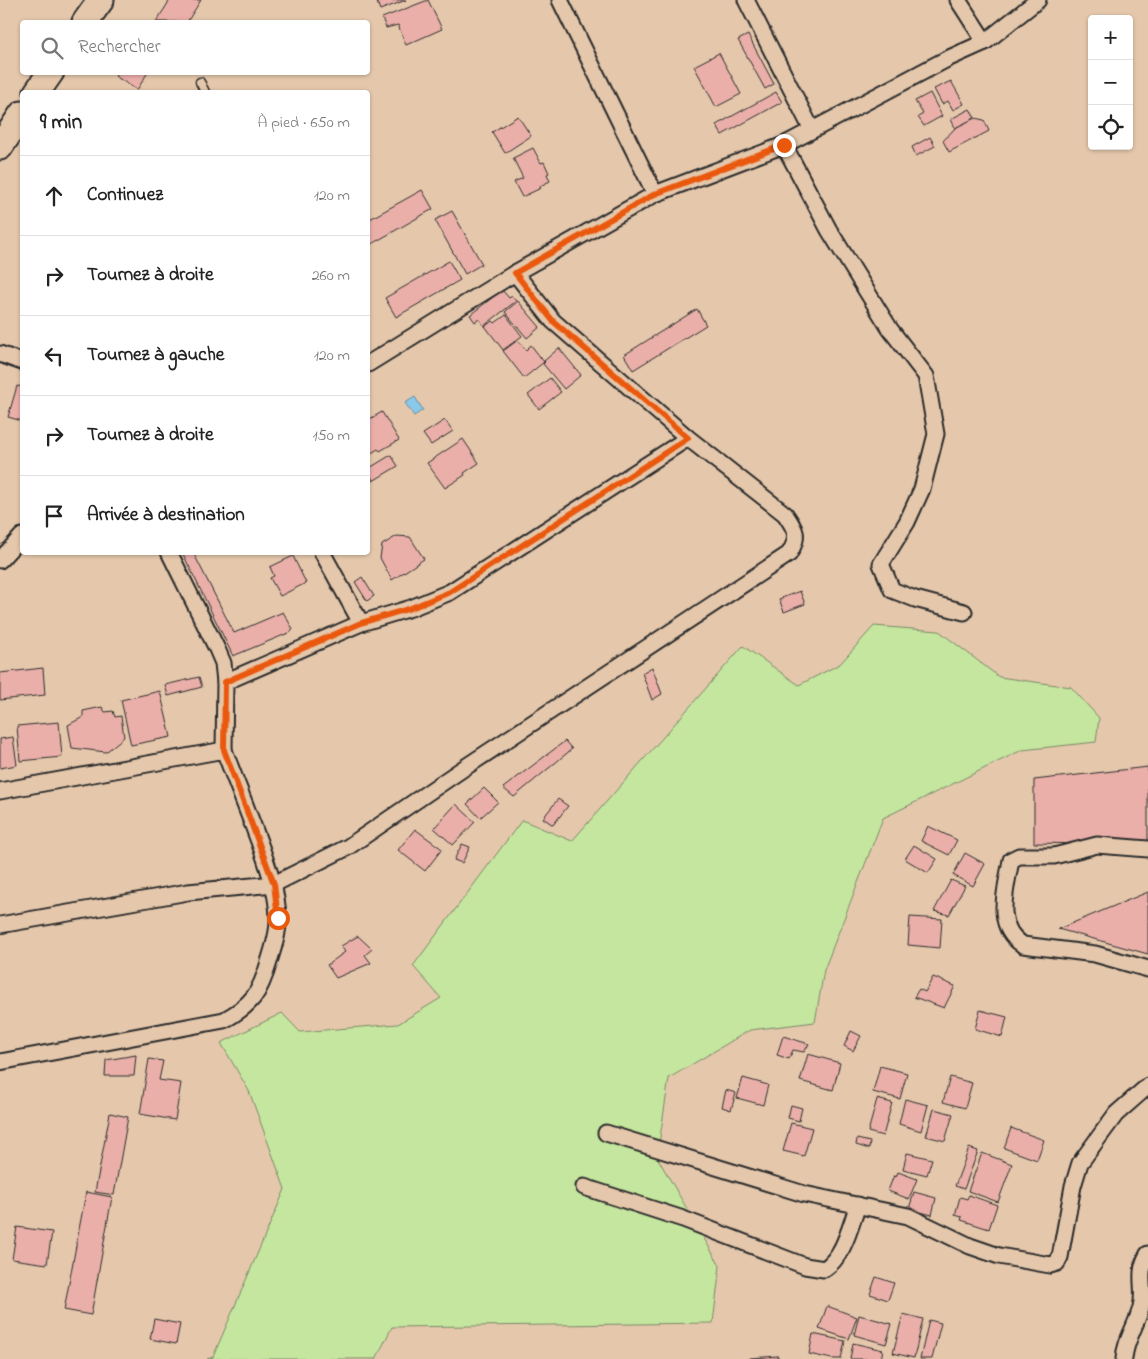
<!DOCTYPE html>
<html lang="fr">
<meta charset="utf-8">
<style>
:root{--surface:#fff;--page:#f2f2f2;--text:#222;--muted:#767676;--line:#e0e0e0}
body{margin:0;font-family:"Indie Flower",sans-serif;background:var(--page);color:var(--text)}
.controls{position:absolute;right:15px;top:15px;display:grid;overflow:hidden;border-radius:5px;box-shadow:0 1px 4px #0004}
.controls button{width:45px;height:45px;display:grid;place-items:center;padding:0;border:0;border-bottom:1px solid var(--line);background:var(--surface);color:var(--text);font:25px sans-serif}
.stop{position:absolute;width:15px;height:15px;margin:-11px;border:4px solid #ea580c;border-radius:50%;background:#fff}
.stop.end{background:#ea580c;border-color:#fff;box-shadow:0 1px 5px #0008}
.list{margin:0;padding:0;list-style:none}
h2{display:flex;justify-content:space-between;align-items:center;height:65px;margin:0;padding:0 20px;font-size:21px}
h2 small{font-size:16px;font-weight:400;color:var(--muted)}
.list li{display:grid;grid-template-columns:32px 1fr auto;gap:15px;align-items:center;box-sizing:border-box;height:80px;padding:0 20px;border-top:1px solid var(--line)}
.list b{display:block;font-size:19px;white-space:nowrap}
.list em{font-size:16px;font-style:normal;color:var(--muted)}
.icon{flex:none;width:28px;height:28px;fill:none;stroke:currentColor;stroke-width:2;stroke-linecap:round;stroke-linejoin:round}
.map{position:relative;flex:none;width:1148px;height:1359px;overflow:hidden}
.search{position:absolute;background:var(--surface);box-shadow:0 1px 4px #0004;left:20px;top:20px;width:350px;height:55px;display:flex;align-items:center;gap:12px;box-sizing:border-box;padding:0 18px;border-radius:5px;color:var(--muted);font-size:19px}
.panel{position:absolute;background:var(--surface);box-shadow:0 1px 4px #0004;left:20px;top:90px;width:350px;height:465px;border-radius:5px}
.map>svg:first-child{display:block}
.green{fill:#c5e69f;stroke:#788865}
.water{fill:#8bc9eb;stroke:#658a9e}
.building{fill:#eaafa9;stroke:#2b2b2b}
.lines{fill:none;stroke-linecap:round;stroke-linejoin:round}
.service-casing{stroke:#2b2b2b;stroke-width:11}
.minor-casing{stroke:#2b2b2b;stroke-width:19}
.trunk-casing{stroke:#2b2b2b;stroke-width:29}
.service{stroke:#e5c8ac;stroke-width:8}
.minor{stroke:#e5c8ac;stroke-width:15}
.trunk{stroke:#e5c8ac;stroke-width:25}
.route{stroke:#ea580c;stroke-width:6}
</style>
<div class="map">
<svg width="1148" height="1359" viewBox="0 0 1148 1359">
<rect width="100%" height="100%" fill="#e5c8ac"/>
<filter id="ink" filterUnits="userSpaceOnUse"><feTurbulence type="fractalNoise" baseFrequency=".02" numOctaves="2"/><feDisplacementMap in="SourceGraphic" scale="10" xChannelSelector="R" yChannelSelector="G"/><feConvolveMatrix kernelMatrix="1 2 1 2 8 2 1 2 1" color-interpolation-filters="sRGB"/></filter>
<g filter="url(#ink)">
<!-- green -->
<polygon class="green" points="874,626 939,631 999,677 1071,687 1099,718 1096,742 1022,750 883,818 824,970 815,1022 750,1030 669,1078 657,1157 720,1266 713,1323 392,1327 376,1359 207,1359 213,1357 285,1189 249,1091 221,1043 282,1013 300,1032 398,1024 441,998 413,966 522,820 572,841 743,646 799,685 840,664"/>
<!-- water -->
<polygon class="water" points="415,397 423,410 414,416 405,403"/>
<!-- building -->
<g class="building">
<polygon points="170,0 201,0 187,22 156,22"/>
<polygon points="376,0 406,0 380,10"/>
<polygon points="428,0 442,29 406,45 398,25 386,28 382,18"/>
<polygon points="748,35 774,84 765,89 738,40"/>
<polygon points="719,53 741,94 716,107 694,66"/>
<polygon points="118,72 148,72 137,90 115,76"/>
<polygon points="951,81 964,104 953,110 948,101 942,104 934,89"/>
<polygon points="776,92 782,102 722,135 716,125"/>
<polygon points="930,93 942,116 924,126 918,117 923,114 915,101"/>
<polygon points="970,109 975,118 955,128 951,119"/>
<polygon points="518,116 531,136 505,153 492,132"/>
<polygon points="975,118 984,120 989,131 949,152 943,141 955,128"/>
<polygon points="930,137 935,146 916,156 912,147"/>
<polygon points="533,148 541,163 544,162 549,173 547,174 550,181 540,186 541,188 522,197 514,182 523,178 513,158"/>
<polygon points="422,190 433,209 368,246 368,220"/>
<polygon points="452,211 482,264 465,274 435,220"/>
<polygon points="449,261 460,280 396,317 385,298"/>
<polygon points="502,290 509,298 512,296 516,301 484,326 479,319 475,322 470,315"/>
<polygon points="518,301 540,327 527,338 505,312"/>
<polygon points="697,309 706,325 633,370 624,355"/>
<polygon points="506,315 522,336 503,350 485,326 493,321 495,323"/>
<polygon points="518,340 526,350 531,345 544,362 524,378 503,351"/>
<polygon points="559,348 581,375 564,389 543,364 545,362 544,361"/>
<polygon points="550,378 561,392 539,409 528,395"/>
<polygon points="17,386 22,387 22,421 8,417"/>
<polygon points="382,412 399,440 380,451 378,449 368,455 368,420"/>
<polygon points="445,420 453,431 431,445 423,434"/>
<polygon points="463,439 479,463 464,473 465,475 445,488 427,463"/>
<polygon points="391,455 398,466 373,481 368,469"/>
<polygon points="397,536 410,537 424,559 392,580 380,558 382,545"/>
<polygon points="182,552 193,552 234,633 283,612 293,629 291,632 233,656"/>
<polygon points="293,556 306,583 280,596 270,578 274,576 270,567"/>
<polygon points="362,577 374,596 367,601 355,582"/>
<polygon points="800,591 805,604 784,612 779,599"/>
<polygon points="652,667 662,694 652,700 642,673"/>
<polygon points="43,668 45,695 0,700 0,673"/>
<polygon points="199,677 202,687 168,696 165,685"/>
<polygon points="160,691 171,737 131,745 121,700"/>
<polygon points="102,707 105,712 113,711 115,717 121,716 124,737 106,752 72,748 68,725 83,717 83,711"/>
<polygon points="59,722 62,757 20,761 17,726"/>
<polygon points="13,737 17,765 0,768 0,739"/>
<polygon points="565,741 572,749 514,797 503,788"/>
<polygon points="1148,767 1148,845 1034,843 1034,780"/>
<polygon points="484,788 498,802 480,818 467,804"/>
<polygon points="558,799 568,806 553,825 543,818"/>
<polygon points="456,804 475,822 453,845 434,828"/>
<polygon points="928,826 957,840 949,855 921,841"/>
<polygon points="415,829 442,849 425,871 398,850"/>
<polygon points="462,844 470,847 462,863 454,860"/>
<polygon points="914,845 937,859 928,873 905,859"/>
<polygon points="965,853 985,864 973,886 953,875"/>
<polygon points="951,880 965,886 949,915 934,911"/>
<polygon points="1148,892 1148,954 1058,929"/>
<polygon points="910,917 942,919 940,948 908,945"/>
<polygon points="358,936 372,949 365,955 371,963 336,978 327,965 345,952 341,946"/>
<polygon points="933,977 955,986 944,1008 914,997 919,989 925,992"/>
<polygon points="980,1010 1007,1017 1002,1037 975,1029"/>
<polygon points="851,1031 861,1036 853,1051 844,1046"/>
<polygon points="783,1036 809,1044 804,1052 793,1050 789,1059 777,1055"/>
<polygon points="808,1054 840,1063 833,1090 800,1081"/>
<polygon points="136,1055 134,1076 105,1076 106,1060"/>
<polygon points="149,1059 163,1061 159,1080 181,1083 175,1120 140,1114"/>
<polygon points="880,1066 907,1073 900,1099 873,1092"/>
<polygon points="950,1077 972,1083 965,1108 943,1102"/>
<polygon points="743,1078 768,1085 763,1105 737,1098"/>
<polygon points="726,1090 736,1093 731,1110 722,1107"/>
<polygon points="877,1099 892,1103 883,1136 868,1132"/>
<polygon points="905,1099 928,1105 921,1131 899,1124"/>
<polygon points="791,1105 802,1108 799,1121 788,1118"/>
<polygon points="934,1109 953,1114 945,1141 926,1136"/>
<polygon points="110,1113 128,1117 114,1195 95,1192"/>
<polygon points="791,1123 812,1128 804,1156 783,1151"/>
<polygon points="1011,1128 1044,1140 1037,1160 1004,1148"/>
<polygon points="857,1139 870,1142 869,1149 856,1145"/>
<polygon points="969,1148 978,1151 964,1189 955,1186"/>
<polygon points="907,1153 932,1159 927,1175 903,1169"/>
<polygon points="982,1153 1012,1164 998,1202 968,1191"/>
<polygon points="898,1172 917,1179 909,1199 888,1191 894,1175 896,1177"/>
<polygon points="86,1192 112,1197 91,1315 64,1310"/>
<polygon points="914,1192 936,1198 932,1215 909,1209"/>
<polygon points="969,1195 997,1205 989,1229 961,1220 962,1217 955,1215 960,1197 967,1199"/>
<polygon points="17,1227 52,1232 47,1264 12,1259"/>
<polygon points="876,1277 894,1283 888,1300 870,1294"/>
<polygon points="827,1306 857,1317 849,1339 819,1329"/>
<polygon points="903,1314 923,1319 914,1358 893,1353"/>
<polygon points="859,1315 892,1324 886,1344 854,1335"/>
<polygon points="154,1319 180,1324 176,1344 150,1339"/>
<polygon points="929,1320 941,1323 932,1359 920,1359"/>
<polygon points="813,1334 845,1341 841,1359 832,1359 809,1354"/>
<polygon points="853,1343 883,1350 881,1359 850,1359"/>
<polygon points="778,1356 778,1359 750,1359 750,1358"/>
</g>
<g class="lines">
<defs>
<polyline id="service" points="200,82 205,92"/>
<g id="minor">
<polyline points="560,0 655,194"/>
<polyline points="746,0 812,130"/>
<polyline points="958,0 985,42"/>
<polyline points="784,145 829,230 890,329 926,376 936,434 922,489 907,522 881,564 892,590 915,599 964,612"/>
<polyline points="0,354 22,362"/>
<polyline points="368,364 515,273 655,194 784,145 947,59 985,42 1038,0"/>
<polyline points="169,552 217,649 223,663 225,682"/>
<polyline points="322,552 361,623"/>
<polyline points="0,560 22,536"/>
<polyline points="224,750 225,682 361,623 411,608 450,592 688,438"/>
<path d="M0 791 224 750C236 782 249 814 261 847 269 870 277 892 278 917 279 933 273 948 269 962 260 993 252 1005 224 1020L0 1062"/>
<path d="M1148 849 1097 845 1054 856H1019L1011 860C1006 890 993 926 1023 945L1095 954 1148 969"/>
<path d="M0 925 188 892 274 884 348 847 461 770 789 554C800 536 796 530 785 514L688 438 553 321 515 273"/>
<polyline points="606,1133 804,1194 908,1216 970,1246 999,1256 1050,1265 1057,1263 1060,1257 1073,1186 1080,1163 1116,1114 1148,1086"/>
<path d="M584 1187 683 1219 805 1266 824 1269C844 1257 850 1226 858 1205"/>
<path d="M1124 1359C1125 1340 1137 1325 1141 1307 1146 1288 1136 1274 1148 1254"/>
</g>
<g id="trunk">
<polyline points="85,22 101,0"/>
<polyline points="37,92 51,72"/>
<polyline points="0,147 22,114"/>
</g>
</defs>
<!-- service casing -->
<use href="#service" class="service-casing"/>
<!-- minor casing -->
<use href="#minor" class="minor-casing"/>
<!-- trunk casing -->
<use href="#trunk" class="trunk-casing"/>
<!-- service -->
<use href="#service" class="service"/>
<!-- minor -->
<use href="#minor" class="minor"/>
<!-- trunk -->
<use href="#trunk" class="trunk"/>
</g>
</g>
<g class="lines" filter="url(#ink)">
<!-- route -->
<polyline class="route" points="278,918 274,884 224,750 225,682 361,623 411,608 450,592 688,438 553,321 515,273 655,194 784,145"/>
</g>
</svg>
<div class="controls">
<button>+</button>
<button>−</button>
<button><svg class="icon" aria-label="locate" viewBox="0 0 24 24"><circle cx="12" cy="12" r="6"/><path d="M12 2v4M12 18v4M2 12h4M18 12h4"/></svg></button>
</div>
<div class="stop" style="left:278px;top:918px"></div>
<div class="stop end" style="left:784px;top:145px"></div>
<div class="search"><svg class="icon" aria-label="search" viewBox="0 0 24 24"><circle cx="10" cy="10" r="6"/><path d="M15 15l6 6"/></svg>Rechercher</div>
<section class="panel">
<h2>9 min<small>À pied · 650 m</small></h2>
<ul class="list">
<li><svg class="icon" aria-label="ahead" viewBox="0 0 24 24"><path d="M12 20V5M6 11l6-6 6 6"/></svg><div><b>Continuez</b></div><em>120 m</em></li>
<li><svg class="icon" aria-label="right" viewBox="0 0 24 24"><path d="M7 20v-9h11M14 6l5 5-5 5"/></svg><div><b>Tournez à droite</b></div><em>260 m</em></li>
<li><svg class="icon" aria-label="left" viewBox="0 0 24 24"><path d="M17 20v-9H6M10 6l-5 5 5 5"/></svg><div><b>Tournez à gauche</b></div><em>120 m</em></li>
<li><svg class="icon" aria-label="right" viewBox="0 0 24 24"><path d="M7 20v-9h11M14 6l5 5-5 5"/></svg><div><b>Tournez à droite</b></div><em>150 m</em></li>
<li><svg class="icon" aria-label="arrive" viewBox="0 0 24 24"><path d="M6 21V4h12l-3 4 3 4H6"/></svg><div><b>Arrivée à destination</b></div></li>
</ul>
</section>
</div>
